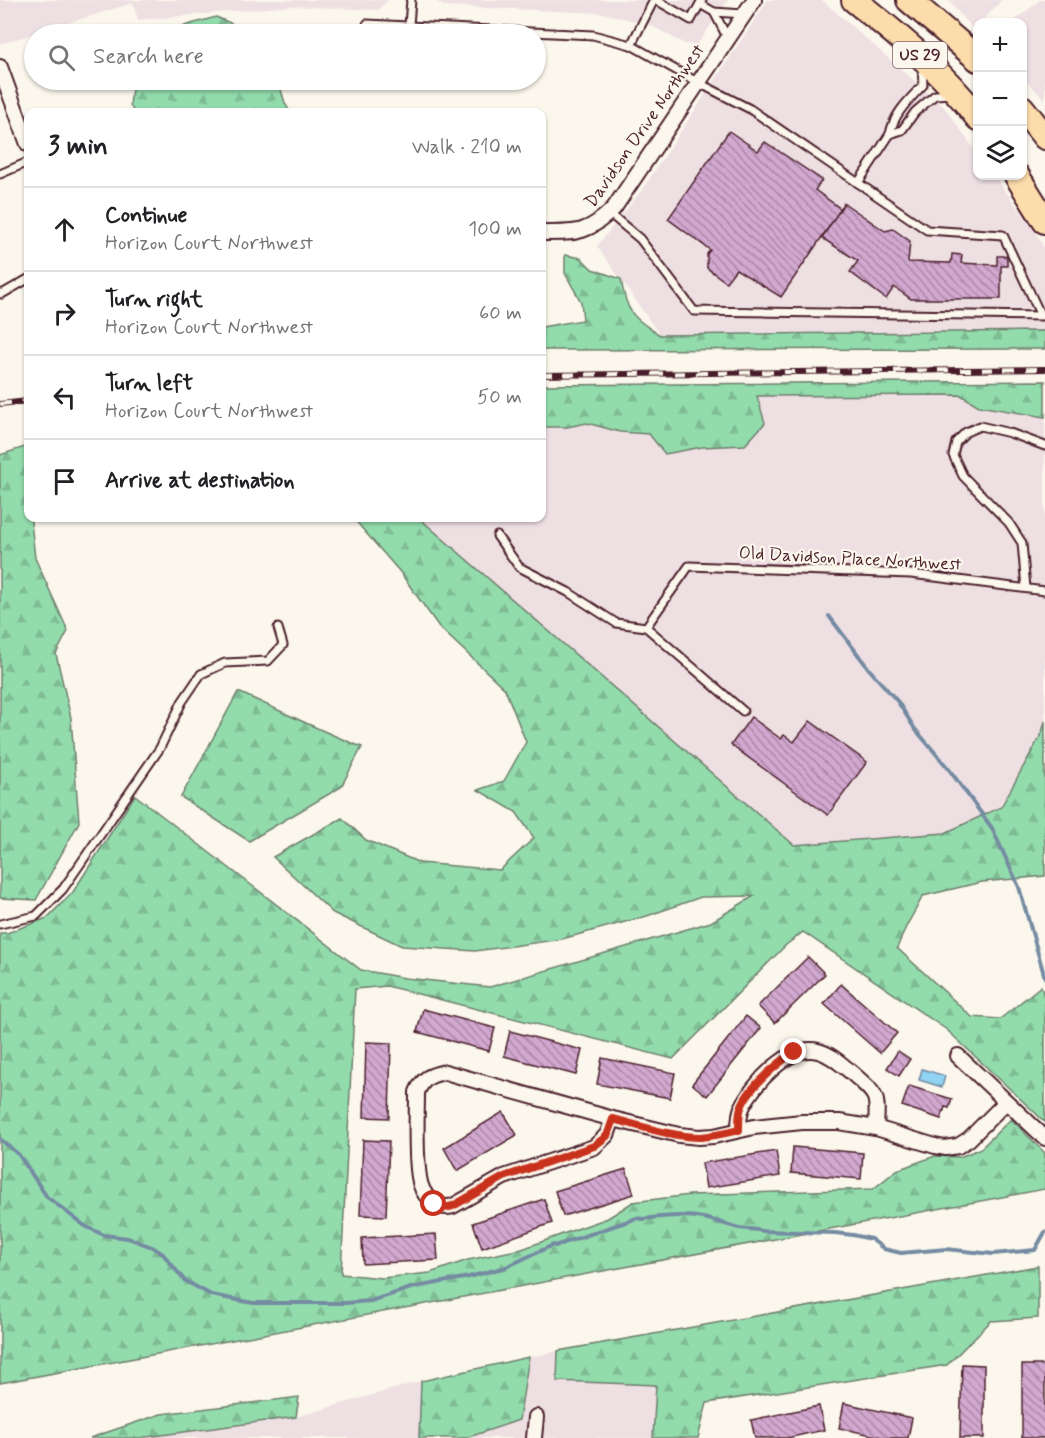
<!DOCTYPE html>
<meta charset="utf-8">
<style>
:root{--surface:#fff;--page:#f2f2f2;--text:#202124;--muted:#757577;--line:#e0e0e0}
body{margin:0;font-family:Mynerve,sans-serif;background:var(--page);color:var(--text)}
.controls{position:absolute;right:18px;top:18px;display:grid;overflow:hidden;border-radius:12px;box-shadow:0 2px 4px #0004}
.controls button{width:54px;height:54px;display:grid;place-items:center;padding:0;border:0;border-bottom:2px solid var(--line);background:var(--surface);color:var(--text);font:30px sans-serif}
.stop{position:absolute;width:18px;height:18px;margin:-14px;border:4px solid #c8321e;border-radius:50%;background:#fff}
.stop.end{background:#c8321e;border-color:#fff;box-shadow:0 2px 6px #0008}
.list{margin:0;padding:0;list-style:none}
h2{display:flex;justify-content:space-between;align-items:center;height:78px;margin:0;padding:0 24px;font-size:26px}
h2 small{font-size:20px;font-weight:400;color:var(--muted)}
.list li{display:grid;grid-template-columns:39px 1fr auto;gap:18px;align-items:center;box-sizing:border-box;height:84px;padding:0 24px;border-top:2px solid var(--line)}
.list b{display:block;font-size:22px;white-space:nowrap}
.list p{margin:0;font-size:20px;white-space:nowrap;color:var(--muted)}
.list em{font-size:20px;font-style:normal;color:var(--muted)}
.icon{flex:none;width:33px;height:33px;fill:none;stroke:currentColor;stroke-width:2;stroke-linecap:round;stroke-linejoin:round}
.map{position:relative;flex:none;width:1045px;height:1438px;overflow:hidden}
.search{position:absolute;background:var(--surface);box-shadow:0 2px 4px #0004;left:24px;top:24px;width:522px;height:66px;display:flex;align-items:center;gap:15px;box-sizing:border-box;padding:0 21px;border-radius:33px;color:var(--muted);font-size:22px}
.panel{position:absolute;background:var(--surface);box-shadow:0 2px 4px #0004;left:24px;top:108px;width:522px;height:414px;border-radius:12px}
.map>svg:first-child{display:block}
.built{fill:#eedfe3}
.forest{fill:url(#forest-firs);stroke:#6e7e6c;stroke-width:1.5}
.water{fill:#90d3f2;stroke:#748ba2;stroke-width:1.5}
.lines{fill:none;stroke-linecap:round;stroke-linejoin:round}
.stream{stroke:#748ba2;stroke-width:4}
.building{fill:url(#building-back-hatch);stroke:#4a1f2b;stroke-width:1.5}
.service-casing{stroke:#4a1f2b;stroke-width:11}
.minor-casing{stroke:#4a1f2b;stroke-width:18}
.trunk-casing{stroke:#4a1f2b;stroke-width:28}
.service{stroke:#fbf7ec;stroke-width:7}
.minor{stroke:#fbf7ec;stroke-width:14}
.trunk{stroke:#fddcac;stroke-width:24}
.rail-casing{stroke:#4a1f2b;stroke-width:6}
.rail{stroke:#fbf7ec;stroke-width:4;stroke-dasharray:11;stroke-linecap:butt}
.route{stroke:#c8321e;stroke-width:8}
.labels{text-anchor:middle;dominant-baseline:central;stroke-width:4.5;stroke-linejoin:round;paint-order:stroke}
.shield{fill:#fbf7ec;stroke:#7f6065;stroke-width:1.5}
.shield-label{font-size:16px;font-weight:bold;fill:#4a1f2b}
.street-label{font-size:18px;fill:#4a1f2b;stroke:#fbf7ec}
</style>
<div class="map">
<svg width="1045" height="1438" viewBox="0 0 1045 1438">
<defs>
<pattern id="forest-firs" width="22" height="20" patternUnits="userSpaceOnUse" patternTransform="scale(1.5)"><rect width="22" height="20" fill="#92dcac"/><path d="M5 1l3.5 6h-7zM16 11l3.5 6h-7z" fill="#7fbc94"/></pattern>
<pattern id="building-back-hatch" width="6" height="6" patternUnits="userSpaceOnUse" patternTransform="scale(1.5)"><rect width="6" height="6" fill="#d1a8cf"/><path d="M-1 5l2 2M0 0l6 6M5-1l2 2" fill="none" stroke="#ac88a8"/></pattern>
</defs>
<rect width="100%" height="100%" fill="#fbf7ec"/>
<filter id="ink" filterUnits="userSpaceOnUse"><feTurbulence type="fractalNoise" baseFrequency=".0167" numOctaves="2"/><feDisplacementMap in="SourceGraphic" scale="12" xChannelSelector="R" yChannelSelector="G"/><feConvolveMatrix kernelMatrix="1 2 1 2 8 2 1 2 1" color-interpolation-filters="sRGB"/></filter>
<g filter="url(#ink)">
<!-- built -->
<g class="built">
<polygon points="0,0 388,0 378,10 291,6 138,20 133,3 0,44"/>
<polygon points="436,0 728,0 697,45 685,44 650,25 602,13 444,6 437,2"/>
<polygon points="768,0 822,0 944,107 977,153 978,176 994,176 1034,229 1045,250 1045,331 660,335 597,246 642,190"/>
<polygon points="948,0 1002,0 981,22 978,22 977,27 974,30"/>
<polygon points="1040,0 1045,0 1045,100 1023,77 1022,22 1013,22"/>
<polygon points="1045,381 1045,721 1042,732 1001,807 945,833 794,845 419,518 542,518 542,385"/>
<polygon points="558,1351 557,1381 656,1385 653,1438 139,1438 296,1417 421,1381"/>
</g>
<!-- forest -->
<g class="forest">
<polygon points="216,17 256,34 157,34 159,33"/>
<polygon points="133,80 278,80 285,103 290,112 134,112 130,105"/>
<path d="M565 255 581 258 592 269 621 279C626 311 632 318 660 335L1045 331V349L542 350V327L583 320 581 302 565 273Z"/>
<polygon points="1045,381 1045,417 979,406 961,395 757,396 765,423 745,445 702,447 665,454 649,434 620,432 587,423 567,427 542,427 542,385"/>
<polygon points="28,446 28,518 32,518 31,522 35,558 68,631 56,654 71,718 79,822 36,900 0,898 0,455"/>
<polygon points="353,518 419,518 794,845 945,833 1001,807 1042,733 1045,721 1045,876 982,882 923,896 906,927 897,948 972,1017 1000,1019 1041,986 1045,1000 1045,1122 947,1030 803,932 786,945 673,1059 387,986 355,989 341,1274 382,1278 430,1273 468,1260 522,1249 571,1231 608,1218 633,1202 690,1195 873,1189 897,1170 935,1156 960,1157 981,1148 1011,1119 1045,1153 1045,1189 0,1383 0,933 7,933 47,918 73,892 135,795 361,970 405,978 490,987 711,922 754,896 701,897 647,916 562,939 475,951 402,946 333,913 273,857 342,818 366,840 420,863 500,870 534,838 516,812 478,790 504,781 526,742 505,689 439,627 400,572"/>
<path d="M238 692C280 710 320 731 362 747L341 787 249 841 181 797Z"/>
<polygon points="1038,1266 1038,1318 991,1321 947,1365 707,1403 698,1438 653,1438 656,1385 557,1381 558,1351"/>
<polygon points="529,1357 519,1420 466,1438 419,1438 421,1381"/>
<polygon points="299,1397 296,1417 139,1438 90,1438 161,1414"/>
</g>
<!-- water -->
<polygon class="water" points="922,1069 945,1076 942,1087 919,1080"/>
<g class="lines">
<!-- stream -->
<g class="stream">
<polyline points="829,616 869,669 898,702 915,729 948,768 992,828 1019,887 1045,978"/>
<path d="M0 1139 19 1155 47 1197 85 1226 104 1235 128 1238 152 1247 163 1254 184 1280 211 1295 253 1303H345L371 1301 411 1288 469 1277 506 1267 553 1245 555 1246 637 1218 642 1219C662 1217 683 1214 703 1218 715 1220 727 1225 739 1228 747 1229 754 1229 762 1231L835 1233 853 1235 871 1239 884 1249 901 1253 946 1249 993 1254 1035 1250 1045 1232"/>
</g>
</g>
<!-- building -->
<g class="building">
<polygon points="729,131 758,151 765,142 822,180 815,190 841,209 781,297 736,269 726,282 707,268 707,254 710,250 668,219"/>
<polygon points="844,203 885,231 893,229 910,241 908,262 951,263 952,254 962,255 961,263 997,265 997,256 1007,256 1007,266 1001,266 1001,299 911,299 894,287 886,299 850,272 858,261 822,238"/>
<polygon points="751,717 781,739 784,735 794,742 810,721 867,762 828,815 731,745"/>
<polygon points="808,957 825,974 775,1023 758,1006"/>
<polygon points="841,984 897,1033 880,1053 824,1004"/>
<polygon points="423,1009 495,1028 489,1051 417,1032"/>
<polygon points="746,1016 761,1028 707,1096 692,1084"/>
<polygon points="510,1031 582,1050 576,1075 504,1056"/>
<polygon points="366,1042 391,1043 389,1118 364,1117"/>
<polygon points="898,1051 910,1059 899,1076 887,1068"/>
<polygon points="602,1058 675,1073 670,1098 597,1084"/>
<polygon points="909,1086 952,1099 949,1108 945,1107 941,1119 902,1106"/>
<polygon points="503,1112 517,1135 457,1171 444,1148"/>
<polygon points="363,1140 389,1141 386,1216 360,1215"/>
<polygon points="793,1147 863,1153 861,1179 791,1173"/>
<polygon points="776,1151 780,1176 706,1188 702,1163"/>
<polygon points="626,1169 634,1194 563,1216 555,1191"/>
<polygon points="544,1199 552,1223 482,1248 473,1223"/>
<polygon points="436,1234 438,1260 363,1264 362,1238"/>
<polygon points="962,1364 984,1365 984,1438 960,1438"/>
<rect x="1022" y="1365" width="23" height="73"/>
<polygon points="844,1403 912,1418 908,1438 886,1438 839,1428"/>
<polygon points="819,1406 824,1430 787,1438 755,1438 751,1420"/>
</g>
<g class="lines">
<defs>
<g id="service">
<polyline points="656,0 691,20 702,0"/>
<polyline points="700,4 714,12 744,14"/>
<polyline points="714,12 728,39"/>
<polyline points="367,24 593,35 631,45 699,83 750,109 927,230 1003,235 1041,316 694,311 640,239 609,213"/>
<polyline points="409,25 411,0"/>
<polyline points="631,45 654,0"/>
<path d="M922 66 923 85C909 100 894 113 890 134L902 130 915 112 935 95 951 94"/>
<polyline points="0,174 28,162"/>
<polyline points="858,183 890,134"/>
<polyline points="0,293 2,294 28,279"/>
<polyline points="497,536 519,567 568,592 616,623 646,627 689,566 911,574 1045,591"/>
<polyline points="1026,588 1022,543 1009,523 963,476 953,455 956,442 966,432 980,426 1010,433 1045,446"/>
<polyline points="646,627 743,711"/>
<polyline points="0,924 36,916 63,889 160,748 182,702 201,674 225,663 268,661 283,645 278,628"/>
</g>
<g id="minor">
<polyline points="0,67 28,144"/>
<path d="M542 233C577 233 588 234 614 208L754 0"/>
<polyline points="958,1056 1045,1138"/>
<path d="M613 1119 607 1135 594 1147 504 1177 453 1206C435 1211 421 1194 419 1177 415 1152 417 1117 417 1092 423 1078 430 1075 445 1072L613 1119 679 1135 699 1137 714 1136 754 1127 802 1122H839L876 1128 935 1146 945 1148 958 1146 969 1139 1006 1102"/>
<path d="M739 1130C739 1123 739 1114 742 1108 752 1085 790 1043 818 1051 831 1054 842 1065 852 1073 878 1096 878 1094 876 1128"/>
<polyline points="534,1438 536,1417"/>
</g>
<g id="trunk">
<path d="M854 0C899 36 943 72 978 118"/>
<polyline points="909,0 978,59"/>
<polyline points="1022,108 1045,137"/>
<polyline points="1017,176 1045,221"/>
</g>
</defs>
<!-- service casing -->
<use href="#service" class="service-casing"/>
<!-- minor casing -->
<use href="#minor" class="minor-casing"/>
<!-- trunk casing -->
<use href="#trunk" class="trunk-casing"/>
<!-- service -->
<use href="#service" class="service"/>
<!-- minor -->
<use href="#minor" class="minor"/>
<!-- trunk -->
<use href="#trunk" class="trunk"/>
<defs>
<g id="rail">
<polyline points="542,375 1045,369"/>
<polyline points="0,404 28,401"/>
</g>
</defs>
<!-- rail casing -->
<use href="#rail" class="rail-casing"/>
<!-- rail -->
<use href="#rail" class="rail"/>
</g>
</g>
<g class="lines" filter="url(#ink)">
<!-- route -->
<path class="route" d="M434 1204 444 1208 453 1206 504 1177 594 1146 607 1136 613 1119C641 1126 672 1137 701 1137 714 1136 726 1133 739 1130 739 1124 739 1117 740 1111 745 1090 777 1064 794 1052"/>
</g>
<g class="labels">
<!-- shield labels -->
<rect class="shield" x="893" y="42" width="54" height="26" rx="4.5"/>
<g class="shield-label">
<text x="920" y="55">US 29</text>
</g>
<!-- street labels -->
<g class="street-label">
<text transform="translate(645 126) rotate(-55)">Davidson Drive Northwest</text>
<text transform="translate(850 559) rotate(3)">Old Davidson Place Northwest</text>
</g>
</g>
</svg>
<div class="controls">
<button>+</button>
<button>−</button>
<button><svg class="icon" aria-label="layers" viewBox="0 0 24 24"><path d="M12 4l9 5-9 5-9-5zM3 14l9 5 9-5"/></svg></button>
</div>
<div class="stop" style="left:434px;top:1204px"></div>
<div class="stop end" style="left:794px;top:1052px"></div>
<div class="search"><svg class="icon" aria-label="search" viewBox="0 0 24 24"><circle cx="10" cy="10" r="6"/><path d="M15 15l6 6"/></svg>Search here</div>
<section class="panel">
<h2>3 min<small>Walk · 210 m</small></h2>
<ul class="list">
<li><svg class="icon" aria-label="ahead" viewBox="0 0 24 24"><path d="M12 20V5M6 11l6-6 6 6"/></svg><div><b>Continue</b><p>Horizon Court Northwest</p></div><em>100 m</em></li>
<li><svg class="icon" aria-label="right" viewBox="0 0 24 24"><path d="M7 20v-9h11M14 6l5 5-5 5"/></svg><div><b>Turn right</b><p>Horizon Court Northwest</p></div><em>60 m</em></li>
<li><svg class="icon" aria-label="left" viewBox="0 0 24 24"><path d="M17 20v-9H6M10 6l-5 5 5 5"/></svg><div><b>Turn left</b><p>Horizon Court Northwest</p></div><em>50 m</em></li>
<li><svg class="icon" aria-label="arrive" viewBox="0 0 24 24"><path d="M6 21V4h12l-3 4 3 4H6"/></svg><div><b>Arrive at destination</b></div></li>
</ul>
</section>
</div>
